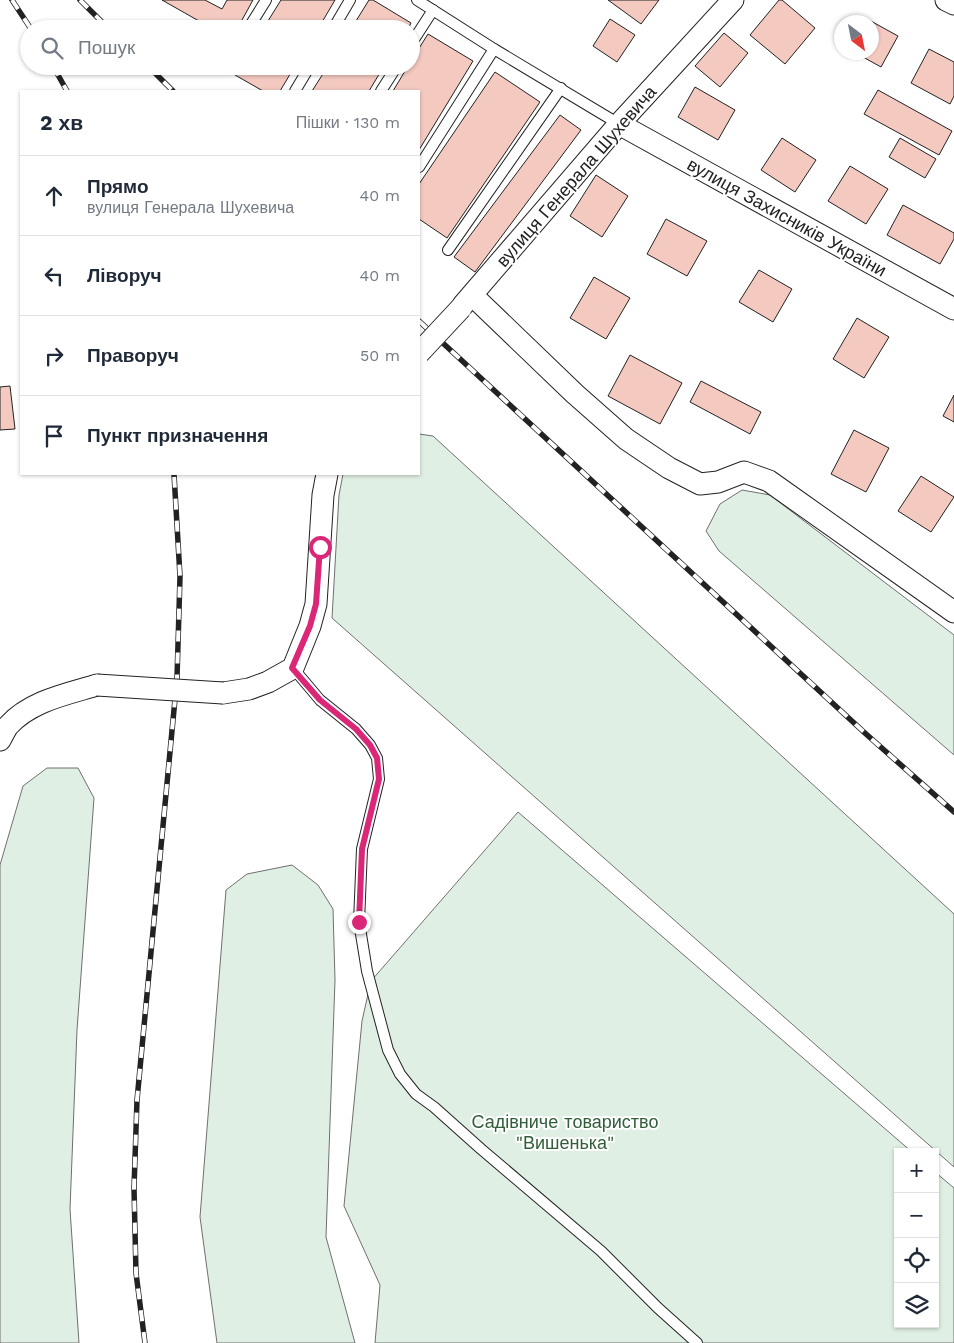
<!DOCTYPE html>
<html lang="uk">
<meta charset="utf-8">
<style>
:root{--surface:#fff;--page:#f2f2f3;--text:#1f2937;--muted:#747a83;--line:#e0e1e3}
body{margin:0;font-family:"Work Sans",sans-serif;background:var(--page);color:var(--text)}
.controls{position:absolute;right:15px;bottom:15px;display:grid;overflow:hidden;border-radius:0px;box-shadow:0 1px 4px #0004}
.controls button{width:45px;height:45px;display:grid;place-items:center;padding:0;border:0;border-bottom:1px solid var(--line);background:var(--surface);color:var(--text);font:25px sans-serif}
.compass{position:absolute;left:834px;top:15px;width:45px;height:45px;border-radius:50%;background:var(--surface);box-shadow:0 1px 4px #0004;rotate:148deg}
.stop{position:absolute;width:15px;height:15px;margin:-11px;border:4px solid #db2777;border-radius:50%;background:#fff}
.stop.end{background:#db2777;border-color:#fff;box-shadow:0 1px 5px #0008}
.list{margin:0;padding:0;list-style:none}
h2{display:flex;justify-content:space-between;align-items:center;height:65px;margin:0;padding:0 20px;font-size:21px}
h2 small{font-size:16px;font-weight:400;color:var(--muted)}
.list li{display:grid;grid-template-columns:32px 1fr auto;gap:15px;align-items:center;box-sizing:border-box;height:80px;padding:0 20px;border-top:1px solid var(--line)}
.list b{display:block;font-size:19px;white-space:nowrap}
.list p{margin:0;font-size:16px;white-space:nowrap;color:var(--muted)}
.list em{font-size:16px;font-style:normal;color:var(--muted)}
.icon{flex:none;width:28px;height:28px;fill:none;stroke:currentColor;stroke-width:2;stroke-linecap:round;stroke-linejoin:round}
.map{position:relative;flex:none;width:954px;height:1343px;overflow:hidden}
.search{position:absolute;background:var(--surface);box-shadow:0 1px 4px #0004;left:20px;top:20px;width:400px;height:55px;display:flex;align-items:center;gap:12px;box-sizing:border-box;padding:0 18px;border-radius:28px;color:var(--muted);font-size:19px}
.panel{position:absolute;background:var(--surface);box-shadow:0 1px 4px #0004;left:20px;top:90px;width:400px;height:385px;border-radius:0px}
.map>svg:first-child{display:block}
.green{fill:#e0efe3;stroke:#6f6f6f}
.building{fill:#f3c9c0;stroke:#222}
.lines{fill:none;stroke-linecap:round;stroke-linejoin:round}
.lane-casing{stroke:#222;stroke-width:12}
.street-casing{stroke:#222;stroke-width:23}
.lane{stroke:#fff;stroke-width:10}
.street{stroke:#fff;stroke-width:21}
.rail-casing{stroke:#222;stroke-width:5.5}
.rail{stroke:#fff;stroke-width:4;stroke-dasharray:11;stroke-linecap:butt}
.street-bridge-casing{stroke:#222;stroke-width:23;stroke-linecap:butt}
.street-bridge{stroke:#fff;stroke-width:21}
.route{stroke:#db2777;stroke-width:6}
.labels{text-anchor:middle;dominant-baseline:central;stroke-width:4;stroke-linejoin:round;paint-order:stroke}
.street-label{font-size:18px;fill:#222;stroke:#fff}
.park-label{font-size:18px;fill:#2f5e38;stroke:#fff}
</style>
<div class="map">
<svg width="954" height="1343" viewBox="0 0 954 1343">
<rect width="100%" height="100%" fill="#fff"/>
<!-- green -->
<g class="green">
<polygon points="419,434 433,436 954,914 954,1167 332,618 339,495 343,474 419,474"/>
<polygon points="742,490 770,495 954,635 954,755 719,551 706,531 720,504"/>
<polygon points="47,768 78,768 94,798 77,1030 70,1209 79,1343 0,1343 0,865 23,786"/>
<polygon points="518,812 912,1152 898,1152 898,1324 935,1324 935,1172 954,1188 954,1343 375,1343 380,1285 344,1206 362,1021 371,981"/>
<polygon points="292,865 318,885 333,909 335,980 326,1237 355,1343 217,1343 200,1217 226,890 247,874"/>
</g>
<!-- building -->
<g class="building">
<polygon points="162,0 205,0 222,9 227,0 253,0 237,29 213,29"/>
<polygon points="281,0 335,0 318,29 263,29"/>
<polygon points="369,0 373,0 411,23 408,29 351,29"/>
<polygon points="608,0 659,0 641,24"/>
<polygon points="779,0 782,0 815,28 785,64 750,35"/>
<polygon points="610,19 635,35 617,62 593,46"/>
<polygon points="869,20 898,36 881,67 854,52 872,52 872,22 867,22"/>
<polygon points="724,33 748,53 720,87 695,66"/>
<polygon points="428,34 473,61 419,150 419,91 393,91 408,66 411,66 411,61"/>
<polygon points="929,49 954,62 954,96 950,104 911,83"/>
<polygon points="241,66 295,66 280,91 263,91 235,75"/>
<polygon points="328,66 384,66 369,91 312,91"/>
<polygon points="495,72 540,102 447,238 419,219 419,184"/>
<polygon points="695,87 735,110 718,140 678,117"/>
<polygon points="878,90 952,131 939,155 864,114"/>
<polygon points="560,115 581,130 475,272 454,257"/>
<polygon points="782,138 816,160 795,192 761,170"/>
<polygon points="900,138 936,159 925,178 889,157"/>
<polygon points="850,166 888,189 866,224 828,201"/>
<polygon points="596,175 628,196 602,237 570,216"/>
<polygon points="903,205 954,233 954,239 940,264 887,235"/>
<polygon points="666,219 707,241 687,276 647,254"/>
<polygon points="759,270 792,289 773,322 739,302"/>
<polygon points="594,277 630,298 606,339 570,318"/>
<polygon points="857,318 889,337 864,378 833,359"/>
<polygon points="630,355 682,383 660,424 608,396"/>
<polygon points="701,381 761,412 750,434 690,402"/>
<polygon points="10,386 15,429 0,430 0,387"/>
<polygon points="954,395 954,422 943,416"/>
<polygon points="854,430 889,448 866,492 831,474"/>
<polygon points="921,476 954,497 931,532 898,511"/>
</g>
<g class="lines">
<defs>
<g id="lane">
<polyline points="417,0 494,49 619,124"/>
<polyline points="248,29 266,0"/>
<polyline points="333,29 350,0"/>
<polyline points="411,44 433,10"/>
<polyline points="295,91 310,66"/>
<polyline points="381,91 397,66"/>
<polyline points="419,167 494,49"/>
<polyline points="448,250 561,88"/>
<polyline points="293,668 320,700 356,729 370,745 377,758 379,779 362,849 359,922 367,971 388,1050 400,1074 416,1094 434,1107 481,1149 601,1251 658,1308 697,1343"/>
</g>
<g id="street">
<polyline points="946,0 954,4"/>
<polyline points="619,124 954,309"/>
<polyline points="473,296 575,394 626,439 669,468 700,484 718,482 744,472 769,481 954,612"/>
<polyline points="463,305 619,124 733,0"/>
<polyline points="223,693 249,689 268,682 293,668 310,626 316,604 323,495 327,474"/>
<path d="M0 740C3 735 5 730 8 726 30 701 67 694 97 685"/>
</g>
</defs>
<!-- lane casing -->
<use href="#lane" class="lane-casing"/>
<!-- street casing -->
<use href="#street" class="street-casing"/>
<!-- lane -->
<use href="#lane" class="lane"/>
<!-- street -->
<use href="#street" class="street"/>
<defs>
<g id="rail">
<polyline points="12,0 31,29"/>
<polyline points="80,0 109,29"/>
<polyline points="53,66 67,91"/>
<polyline points="148,66 173,91"/>
<polyline points="419,321 866,734 954,812"/>
<polyline points="145,1343 136,1273 134,1188 137,1100 177,678 180,576 174,474"/>
</g>
</defs>
<!-- rail casing -->
<use href="#rail" class="rail-casing"/>
<!-- rail -->
<use href="#rail" class="rail"/>
<defs>
<g id="street-bridge">
<polyline points="419,353 461,308"/>
<polyline points="97,685 223,693"/>
</g>
</defs>
<!-- street-bridge casing -->
<use href="#street-bridge" class="street-bridge-casing"/>
<!-- street-bridge -->
<use href="#street-bridge" class="street-bridge"/>
</g>
<g class="lines">
<!-- route -->
<polyline class="route" points="320,547 316,604 310,626 292,668 320,700 356,729 370,745 377,758 379,779 362,849 359,922"/>
</g>
<g class="labels">
<!-- street labels -->
<g class="street-label">
<text transform="translate(576 176) rotate(-49)">вулиця Генерала Шухевича</text>
<text transform="translate(787 217) rotate(29)">вулиця Захисників України</text>
</g>
<!-- park labels -->
<g class="park-label">
<text x="565" y="1121">Садівниче товариство<tspan x="565" dy="21">"Вишенька"</tspan></text>
</g>
</g>
</svg>
<div class="controls">
<button>+</button>
<button>−</button>
<button><svg class="icon" aria-label="locate" viewBox="0 0 24 24"><circle cx="12" cy="12" r="6"/><path d="M12 2v4M12 18v4M2 12h4M18 12h4"/></svg></button>
<button><svg class="icon" aria-label="layers" viewBox="0 0 24 24"><path d="M12 4l9 5-9 5-9-5zM3 14l9 5 9-5"/></svg></button>
</div>
<svg class="compass" viewBox="-18 -18 36 36"><path d="M0-13l5 13h-10z" fill="#e53935"/><path d="M0 13l5-13h-10z" fill="#747a83"/></svg>
<div class="stop" style="left:320px;top:547px"></div>
<div class="stop end" style="left:359px;top:922px"></div>
<div class="search"><svg class="icon" aria-label="search" viewBox="0 0 24 24"><circle cx="10" cy="10" r="6"/><path d="M15 15l6 6"/></svg>Пошук</div>
<section class="panel">
<h2>2 хв<small>Пішки · 130 m</small></h2>
<ul class="list">
<li><svg class="icon" aria-label="ahead" viewBox="0 0 24 24"><path d="M12 20V5M6 11l6-6 6 6"/></svg><div><b>Прямо</b><p>вулиця Генерала Шухевича</p></div><em>40 m</em></li>
<li><svg class="icon" aria-label="left" viewBox="0 0 24 24"><path d="M17 20v-9H6M10 6l-5 5 5 5"/></svg><div><b>Ліворуч</b></div><em>40 m</em></li>
<li><svg class="icon" aria-label="right" viewBox="0 0 24 24"><path d="M7 20v-9h11M14 6l5 5-5 5"/></svg><div><b>Праворуч</b></div><em>50 m</em></li>
<li><svg class="icon" aria-label="arrive" viewBox="0 0 24 24"><path d="M6 21V4h12l-3 4 3 4H6"/></svg><div><b>Пункт призначення</b></div></li>
</ul>
</section>
</div>
